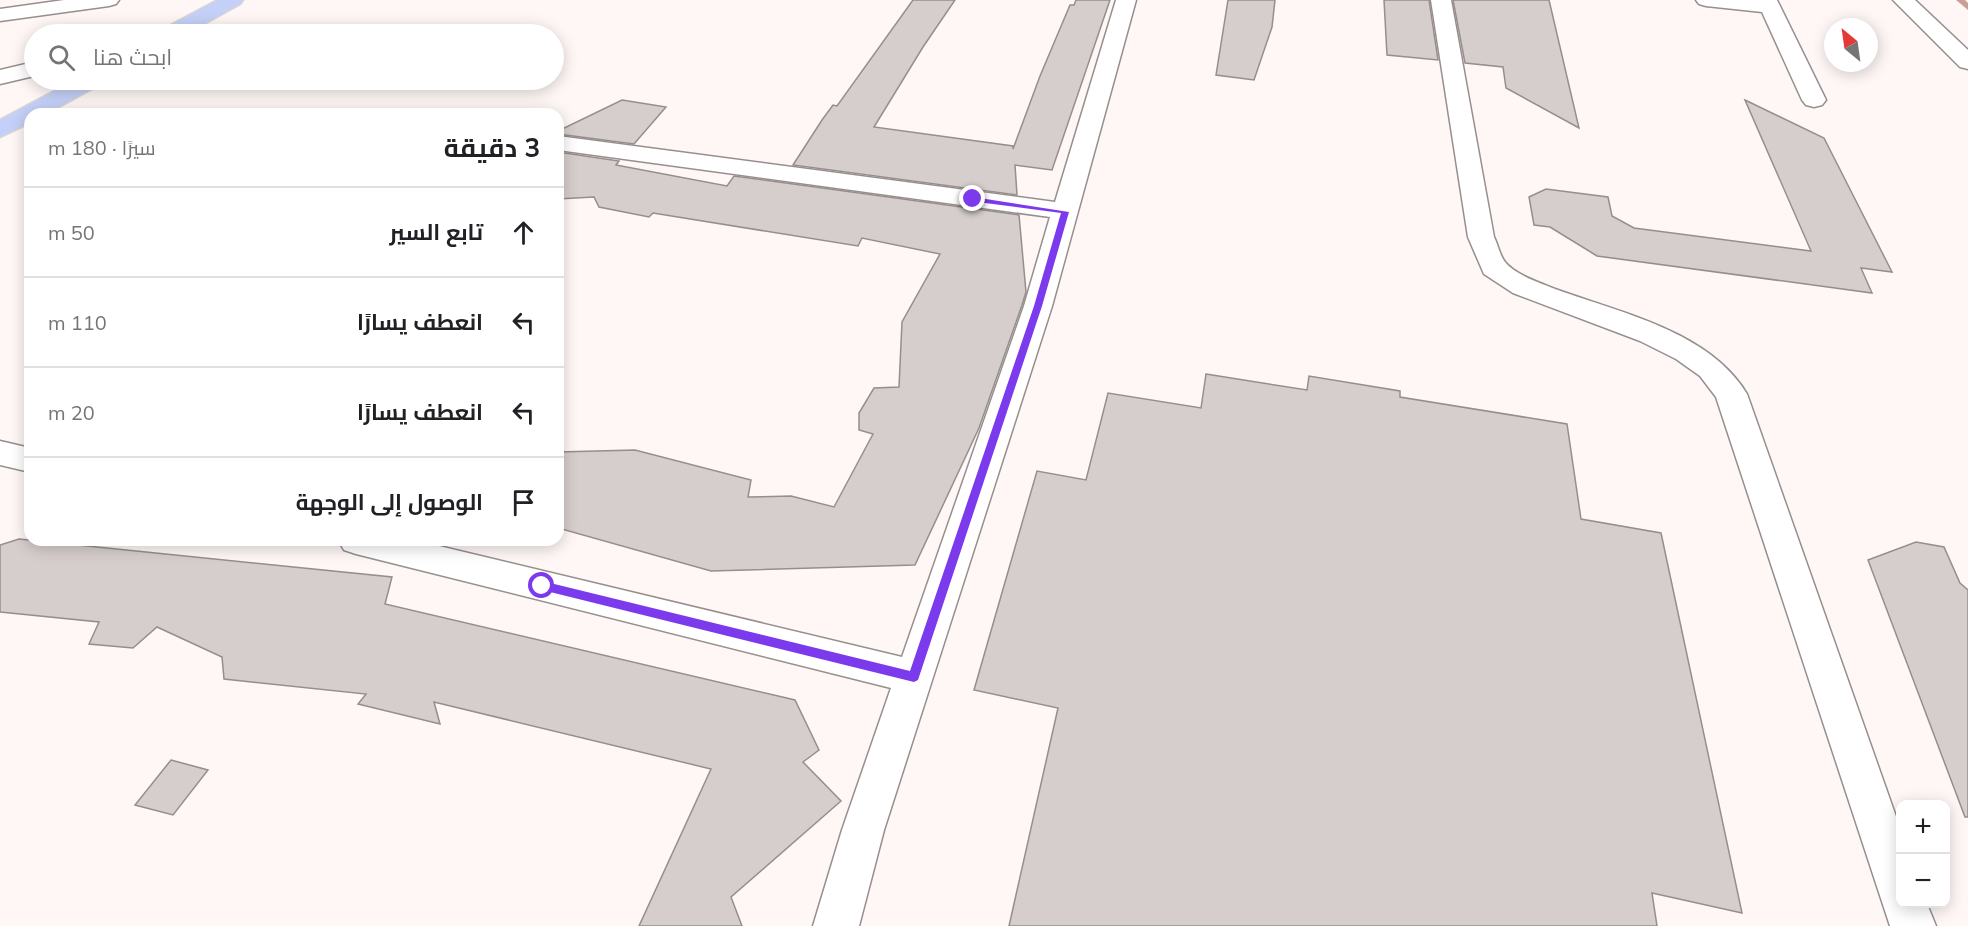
<!DOCTYPE html>
<html lang="ar">
<meta charset="utf-8">
<style>
:root{--surface:#fff;--page:#f6f6f6;--text:#202124;--muted:#757577;--line:#e0e0e0}
body{margin:0;font-family:Mulish,Cairo,sans-serif;background:var(--page);color:var(--text);direction:rtl}
.controls{position:absolute;right:18px;bottom:18px;display:grid;overflow:hidden;border-radius:12px;box-shadow:0 3px 15px #0003}
.controls button{width:54px;height:54px;display:grid;place-items:center;padding:0;border:0;border-bottom:2px solid var(--line);background:var(--surface);color:var(--text);font:30px sans-serif}
.compass{position:absolute;left:1824px;top:18px;width:54px;height:54px;border-radius:50%;background:var(--surface);box-shadow:0 3px 15px #0003;rotate:331deg}
.stop{position:absolute;width:18px;height:18px;margin:-14px;border:4px solid #7c3aed;border-radius:50%;background:#fff}
.stop.end{background:#7c3aed;border-color:#fff;box-shadow:0 2px 6px #0008}
.list{margin:0;padding:0;list-style:none}
h2{display:flex;justify-content:space-between;align-items:center;height:78px;margin:0;padding:0 24px;font-size:26px}
h2 small{font-size:20px;font-weight:400;color:var(--muted)}
.list li{display:grid;grid-template-columns:39px 1fr auto;gap:18px;align-items:center;box-sizing:border-box;height:90px;padding:0 24px;border-top:2px solid var(--line)}
.list b{display:block;font-size:22px;white-space:nowrap}
.list em{font-size:20px;font-style:normal;color:var(--muted)}
.icon{flex:none;width:33px;height:33px;fill:none;stroke:currentColor;stroke-width:2;stroke-linecap:round;stroke-linejoin:round}
.map{position:relative;flex:none;width:1968px;height:926px;overflow:hidden;direction:ltr}
.search{position:absolute;background:var(--surface);box-shadow:0 3px 15px #0003;left:24px;top:24px;width:540px;height:66px;display:flex;align-items:center;gap:15px;box-sizing:border-box;padding:0 21px;border-radius:33px;color:var(--muted);font-size:22px}
.panel{position:absolute;background:var(--surface);box-shadow:0 3px 15px #0003;left:24px;top:108px;width:540px;height:438px;border-radius:18px;direction:rtl}
.map>svg:first-child{display:block}
.lines{fill:none;stroke-linecap:round;stroke-linejoin:round}
.stream{fill:#caa095;fill-rule:evenodd}
.building{fill:#d6cecc;stroke:#968e8c;stroke-width:1.5}
.minor-casing{stroke:#978f8e;stroke-width:3}
.major-casing{stroke:#d7d6d6;stroke-width:3}
.minor{fill:#fff;fill-rule:evenodd}
.major{fill:#c4d0f7;fill-rule:evenodd}
.route{fill:#7c3aed}
</style>
<div class="map">
<svg width="1968" height="926" viewBox="0 0 1968 926">
<rect width="100%" height="100%" fill="#fef7f6"/>
<g class="lines">
<!-- stream -->
<polygon class="stream" points="1956,0 1965,0 1968,3 1968,10"/>
</g>
<!-- building -->
<g class="building">
<polygon points="913,0 955,0 923,47 874,127 1013,146 1013,149 1040,76 1070,5 1074,5 1076,0 1110,0 1052,170 1015,165 1017,195 793,165 822,120 833,105 837,106"/>
<polygon points="1228,0 1275,0 1272,27 1254,80 1216,75"/>
<polygon points="1384,0 1429,0 1438,60 1387,55"/>
<polygon points="1453,0 1549,0 1579,128 1506,88 1503,67 1465,63"/>
<polygon points="622,100 666,107 634,144 558,134 558,131"/>
<polygon points="1745,100 1824,138 1892,272 1861,268 1872,293 1597,256 1550,227 1534,225 1529,197 1546,189 1608,197 1612,216 1634,228 1811,251"/>
<polygon points="558,152 619,161 616,165 727,186 734,176 1019,215 1026,292 1022,305 979,428 915,565 711,571 558,528 558,452 635,450 751,480 748,497 791,496 834,507 873,434 859,430 859,413 874,388 899,387 902,322 940,254 862,238 858,246 653,213 649,217 599,207 594,197 558,199"/>
<polygon points="1206,374 1307,390 1309,376 1400,391 1400,397 1567,424 1581,519 1661,533 1742,913 1652,893 1657,926 1009,926 1058,708 974,690 1037,471 1086,480 1108,393 1201,408"/>
<polygon points="19,539 392,577 385,604 795,700 819,750 803,762 841,801 731,897 742,926 639,926 711,769 434,702 440,724 358,704 366,694 224,679 222,657 157,627 133,648 89,644 99,622 0,612 0,545"/>
<polygon points="1916,542 1944,547 1960,583 1968,590 1968,817 1965,817 1868,560"/>
<polygon points="171,760 208,770 173,815 135,805"/>
</g>
<g class="lines">
<defs>
<g id="minor">
<polygon points="64,0 119,0 116,4 109,6 0,21 0,9"/>
<polygon points="1116,0 1136,0 1052,306 884,830 859,926 813,926 842,830 891,688 356,554 344,550 338,540 414,540 902,657 1024,306 1050,217 558,150 558,136 1055,202"/>
<path d="M1431 0H1451L1494 237C1498 245 1500 256 1505 262 1515 275 1543 284 1558 290 1622 313 1710 332 1747 394L1900 828V904H1927L1936 926H1890L1716 397 1700 376 1676 359 1640 341 1513 293 1484 274 1468 237Z"/>
<polygon points="1696,0 1777,0 1826,100 1822,105 1814,107 1806,105 1802,100 1762,12 1706,6 1699,4"/>
<polygon points="1893,0 1915,0 1968,50 1968,69 1960,67"/>
<polygon points="34,62 34,76 0,84 0,70"/>
<polygon points="0,441 30,448 30,472 0,465"/>
</g>
<g id="major">
<polygon points="218,0 243,0 240,4 186,34 160,34 163,29"/>
<polygon points="75,80 102,80 99,85 46,114 30,114 30,123 0,137 0,120"/>
</g>
</defs>
<!-- minor casing -->
<use href="#minor" class="minor-casing"/>
<!-- major casing -->
<use href="#major" class="major-casing"/>
<!-- minor -->
<use href="#minor" class="minor"/>
<!-- major -->
<use href="#major" class="major"/>
</g>
<!-- route -->
<polygon class="route" points="973,197 1069,212 1042,306 918,680 914,682 538,589 538,582 542,581 910,671 1034,306 1061,213 970,201 970,197"/>
</svg>
<div class="controls">
<button>+</button>
<button>−</button>
</div>
<svg class="compass" viewBox="-18 -18 36 36"><path d="M0-13l5 13h-10z" fill="#e53935"/><path d="M0 13l5-13h-10z" fill="#757577"/></svg>
<div class="stop" style="left:542px;top:586px"></div>
<div class="stop end" style="left:973px;top:199px"></div>
<div class="search"><svg class="icon" aria-label="search" viewBox="0 0 24 24"><circle cx="10" cy="10" r="6"/><path d="M15 15l6 6"/></svg>ابحث هنا</div>
<section class="panel">
<h2>3 دقيقة<small>سيرًا · 180 m</small></h2>
<ul class="list">
<li><svg class="icon" aria-label="ahead" viewBox="0 0 24 24"><path d="M12 20V5M6 11l6-6 6 6"/></svg><div><b>تابع السير</b></div><em>50 m</em></li>
<li><svg class="icon" aria-label="left" viewBox="0 0 24 24"><path d="M17 20v-9H6M10 6l-5 5 5 5"/></svg><div><b>انعطف يسارًا</b></div><em>110 m</em></li>
<li><svg class="icon" aria-label="left" viewBox="0 0 24 24"><path d="M17 20v-9H6M10 6l-5 5 5 5"/></svg><div><b>انعطف يسارًا</b></div><em>20 m</em></li>
<li><svg class="icon" aria-label="arrive" viewBox="0 0 24 24"><path d="M6 21V4h12l-3 4 3 4H6"/></svg><div><b>الوصول إلى الوجهة</b></div></li>
</ul>
</section>
</div>
